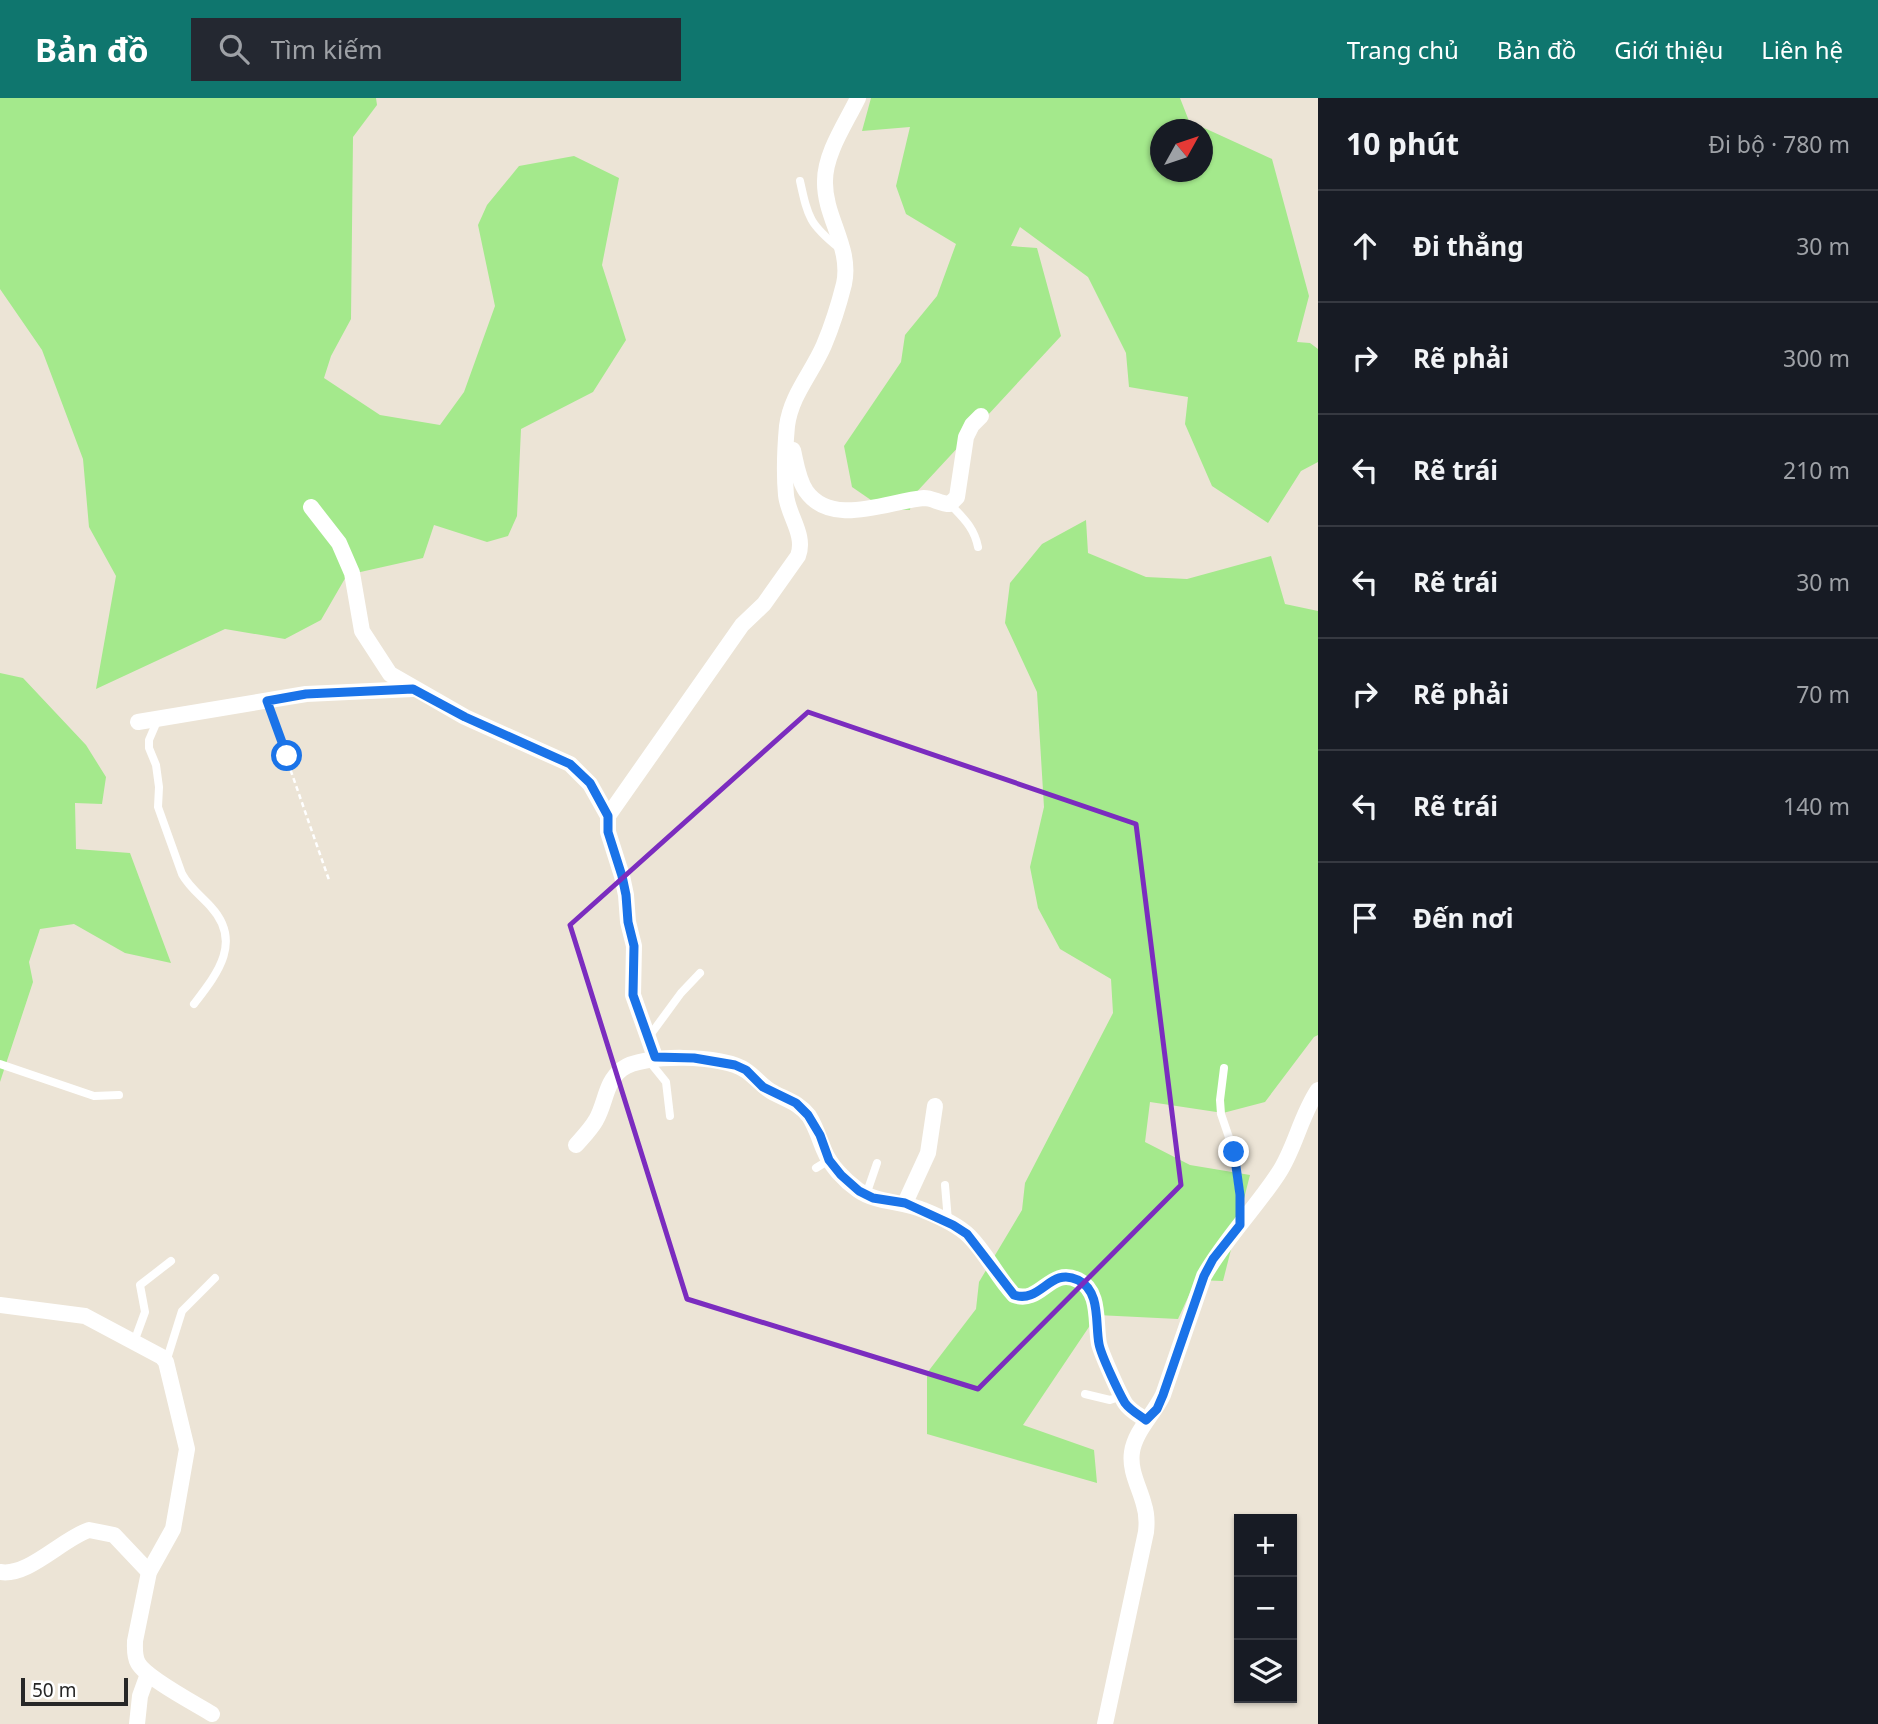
<!DOCTYPE html>
<html lang="vi">
<meta charset="utf-8">
<style>
:root{--surface:#171b24;--page:#242831;--text:#f1f3f6;--muted:#9ea1a6;--line:#363941;--accent:#0f766e}
body{margin:0;font-family:"Noto Sans",sans-serif;background:var(--page);color:var(--text)}
.controls{position:absolute;right:21px;bottom:21px;display:grid;overflow:hidden;border-radius:0px;box-shadow:0 2px 5px #0004}
.controls button{width:63px;height:63px;display:grid;place-items:center;padding:0;border:0;border-bottom:2px solid var(--line);background:var(--surface);color:var(--text);font:35px sans-serif}
.compass{position:absolute;left:1150px;top:21px;width:63px;height:63px;border-radius:50%;background:var(--surface);box-shadow:0 2px 5px #0004;rotate:50deg}
.scale{position:absolute;left:21px;bottom:18px;width:107px;box-sizing:border-box;padding-left:7px;border:4px solid #272727;border-top:0;font-size:19px;line-height:24px;white-space:nowrap;color:#272727;-webkit-text-stroke:5px #fff;paint-order:stroke}
.stop{position:absolute;width:21px;height:21px;margin:-16px;border:5px solid #1a73e8;border-radius:50%;background:#fff}
.stop.end{background:#1a73e8;border-color:#fff;box-shadow:0 2px 7px #0008}
.list{margin:0;padding:0;list-style:none}
h2{display:flex;justify-content:space-between;align-items:center;height:91px;margin:0;padding:0 28px;font-size:30px}
h2 small{font-size:23px;font-weight:400;color:var(--muted)}
.list li{display:grid;grid-template-columns:46px 1fr auto;gap:21px;align-items:center;box-sizing:border-box;height:112px;padding:0 28px;border-top:2px solid var(--line)}
.list b{display:block;font-size:26px;white-space:nowrap}
.list em{font-size:23px;font-style:normal;color:var(--muted)}
.icon{flex:none;width:38px;height:38px;fill:none;stroke:currentColor;stroke-width:2;stroke-linecap:round;stroke-linejoin:round}
.map{position:relative;flex:none;width:1318px;height:1626px;overflow:hidden}
header{display:flex;align-items:center;gap:42px;box-sizing:border-box;height:98px;padding:0 35px;background:var(--accent);color:#fff}
header strong{font-size:33px}
nav{display:flex;gap:38px;margin-inline-start:auto;font-size:24px}
.search{width:490px;height:63px;background:var(--page);display:flex;align-items:center;gap:18px;box-sizing:border-box;padding:0 24px;border-radius:0px;color:var(--muted);font-size:26px}
main{display:flex}
aside{flex:1;background:var(--surface)}
.map>svg:first-child{display:block}
.green{fill:#a4e98c;fill-rule:evenodd}
.lines{fill:none;stroke-linecap:round;stroke-linejoin:round}
.path{stroke:#fff;stroke-width:2.5;stroke-dasharray:5 3.5;stroke-linecap:butt}
.lane{stroke:#fff;stroke-width:8}
.street{stroke:#fff;stroke-width:16}
.route{stroke:#1a73e8;stroke-width:9}
.marked{fill:none;stroke:#7b2cbf;stroke-width:5;stroke-linejoin:round}
</style>
<header>
<strong>Bản đồ</strong>
<div class="search"><svg class="icon" aria-label="search" viewBox="0 0 24 24"><circle cx="10" cy="10" r="6"/><path d="M15 15l6 6"/></svg>Tìm kiếm</div>
<nav><a>Trang chủ</a><a>Bản đồ</a><a>Giới thiệu</a><a>Liên hệ</a></nav>
</header>
<main>
<div class="map">
<svg width="1318" height="1626" viewBox="0 0 1318 1626">
<rect width="100%" height="100%" fill="#ece4d6"/>
<!-- green -->
<g class="green">
<polygon points="0,0 376,0 377,7 353,39 351,221 331,258 324,280 380,317 440,327 464,294 495,208 478,127 487,107 519,68 574,58 619,80 602,167 626,242 593,294 521,331 517,418 508,438 487,444 434,427 423,460 347,477 321,522 285,541 225,531 96,591 116,478 89,429 83,361 42,252 0,191"/>
<path d="M871 0H1180L1189 23 1272 61 1309 198 1297 244 1310 245 1318 251V364L1301 373 1268 425 1212 388 1185 326 1188 299 1129 289 1126 255 1088 179 1020 129 1011 148 1037 150 1061 238 912 399 910 412 884 411 852 389 844 348 901 264 905 237 937 198 956 146 906 116 896 88 910 29 862 33ZM1160 32H1202V74H1160Z"/>
<polygon points="1086,422 1088,455 1146,479 1187,481 1271,458 1285,506 1318,513 1318,937 1314,939 1265,1004 1223,1015 1150,1004 1145,1044 1190,1067 1250,1077 1223,1183 1196,1182 1178,1221 1097,1217 1023,1327 1094,1352 1097,1385 927,1336 927,1275 976,1211 979,1184 1022,1112 1025,1085 1113,915 1111,881 1060,851 1038,810 1030,769 1044,709 1037,594 1005,525 1010,485 1042,446"/>
<polygon points="0,575 23,580 86,647 106,679 102,706 75,705 76,751 130,755 171,865 125,855 74,826 40,831 29,864 33,884 0,984"/>
</g>
<g class="lines">
<!-- path -->
<polyline class="path" points="271,616 329,782"/>
<!-- lane -->
<g class="lane">
<path d="M800 83C808 119 809 126 839 150"/>
<path d="M950 406C963 420 974 429 978 449"/>
<path d="M158 621 149 642V650L156 667 159 689 158 709 182 776C189 789 201 798 211 809 243 844 217 876 194 906"/>
<polyline points="648,940 681,895 700,875"/>
<polyline points="649,963 666,984 670,1018"/>
<polyline points="0,966 94,998 119,997"/>
<polyline points="1224,970 1220,1002 1221,1016 1234,1054 1240,1097 1240,1122"/>
<polyline points="816,1070 829,1062"/>
<polyline points="945,1087 948,1123"/>
<polyline points="866,1097 877,1065"/>
<polyline points="134,1244 145,1214 140,1187 171,1163"/>
<polyline points="166,1264 182,1213 215,1180"/>
<polyline points="1085,1296 1110,1302 1122,1298"/>
</g>
<!-- street -->
<g class="street">
<path d="M793 352C796 365 798 381 806 393 832 430 888 403 924 400 933 400 940 406 950 406L957 399 966 339 972 327 981 318"/>
<polyline points="311,409 339,445 352,475 362,533 390,576 465,619 570,666 590,686 608,718"/>
<polyline points="138,624 306,596 413,591"/>
<path d="M655 959 633 897 634 848 628 824 626 797 622 778 608 734V718L742 527 764 506 798 458C806 437 788 418 786 397 784 375 785 350 787 328 791 297 812 275 824 247 832 228 839 206 844 186 852 149 824 119 825 83 825 55 846 25 858 0"/>
<path d="M576 1047C583 1039 591 1031 596 1022 606 1005 605 984 622 971 642 955 725 957 745 972 756 979 762 989 774 995 787 1002 799 1005 809 1018 816 1029 819 1040 824 1052 830 1067 844 1082 858 1092 876 1105 903 1103 923 1112 938 1118 958 1127 969 1138 987 1156 997 1179 1014 1197 1041 1207 1050 1168 1078 1182 1101 1193 1095 1225 1099 1246 1102 1257 1119 1295 1125 1305 1130 1313 1139 1317 1146 1322"/>
<polyline points="905,1105 928,1055 935,1008"/>
<path d="M0 1207 85 1218 162 1259 166 1264 187 1351 173 1431 149 1474 135 1543C135 1550 134 1558 138 1565 146 1580 196 1606 212 1616"/>
<path d="M0 1474C28 1479 62 1441 89 1432L114 1437 149 1474"/>
<polyline points="137,1626 140,1598 148,1576"/>
<path d="M1105 1626 1146 1434C1147 1425 1147 1416 1144 1407 1140 1390 1129 1373 1132 1354 1135 1333 1154 1316 1163 1297L1204 1178C1225 1141 1255 1111 1278 1076 1295 1051 1300 1019 1318 992"/>
</g>
</g>
<g class="lines">
<!-- route -->
<path class="route" d="M287 658 267 603 306 596 413 591 465 619 570 666 590 685 608 718V734L622 778 626 797 628 824 634 848 633 897 655 959 694 960 735 967 746 972 763 989 796 1005 808 1017 820 1037 829 1062 841 1077 859 1093 873 1100 905 1105 953 1127 967 1136 1014 1197C1041 1206 1050 1168 1078 1182 1101 1193 1095 1225 1099 1246 1101 1257 1119 1295 1125 1305 1130 1312 1139 1317 1146 1322L1157 1311 1163 1297 1204 1178 1213 1161 1240 1127V1097L1234 1054"/>
</g>
<!-- marked area -->
<path class="marked" d="M808 614 1136 726 1181 1087 978 1291 687 1201 570 827Z"/>
</svg>
<div class="controls">
<button>+</button>
<button>−</button>
<button><svg class="icon" aria-label="layers" viewBox="0 0 24 24"><path d="M12 4l9 5-9 5-9-5zM3 14l9 5 9-5"/></svg></button>
</div>
<svg class="compass" viewBox="-18 -18 36 36"><path d="M0-13l5 13h-10z" fill="#e53935"/><path d="M0 13l5-13h-10z" fill="#9ea1a6"/></svg>
<div class="scale">50 m</div>
<div class="stop" style="left:287px;top:658px"></div>
<div class="stop end" style="left:1234px;top:1054px"></div>
</div>
<aside>
<h2>10 phút<small>Đi bộ · 780 m</small></h2>
<ul class="list">
<li><svg class="icon" aria-label="ahead" viewBox="0 0 24 24"><path d="M12 20V5M6 11l6-6 6 6"/></svg><div><b>Đi thẳng</b></div><em>30 m</em></li>
<li><svg class="icon" aria-label="right" viewBox="0 0 24 24"><path d="M7 20v-9h11M14 6l5 5-5 5"/></svg><div><b>Rẽ phải</b></div><em>300 m</em></li>
<li><svg class="icon" aria-label="left" viewBox="0 0 24 24"><path d="M17 20v-9H6M10 6l-5 5 5 5"/></svg><div><b>Rẽ trái</b></div><em>210 m</em></li>
<li><svg class="icon" aria-label="left" viewBox="0 0 24 24"><path d="M17 20v-9H6M10 6l-5 5 5 5"/></svg><div><b>Rẽ trái</b></div><em>30 m</em></li>
<li><svg class="icon" aria-label="right" viewBox="0 0 24 24"><path d="M7 20v-9h11M14 6l5 5-5 5"/></svg><div><b>Rẽ phải</b></div><em>70 m</em></li>
<li><svg class="icon" aria-label="left" viewBox="0 0 24 24"><path d="M17 20v-9H6M10 6l-5 5 5 5"/></svg><div><b>Rẽ trái</b></div><em>140 m</em></li>
<li><svg class="icon" aria-label="arrive" viewBox="0 0 24 24"><path d="M6 21V4h12l-3 4 3 4H6"/></svg><div><b>Đến nơi</b></div></li>
</ul>
</aside>
</main>
